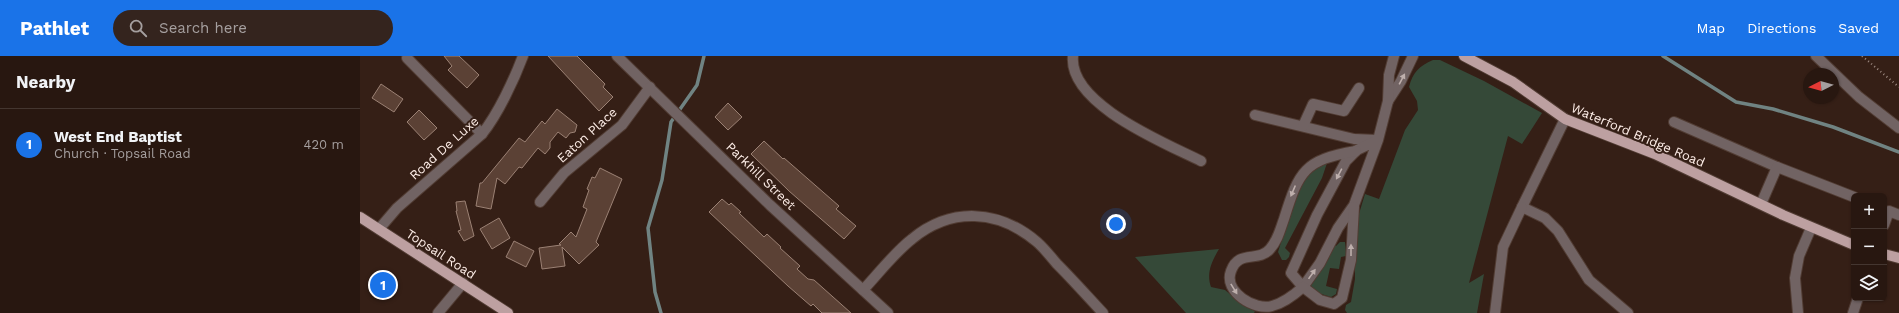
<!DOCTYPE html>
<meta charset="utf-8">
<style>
:root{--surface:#281710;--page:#34241e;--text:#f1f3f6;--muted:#a59f9f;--line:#443630;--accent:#1a73e8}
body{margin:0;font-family:"Work Sans",sans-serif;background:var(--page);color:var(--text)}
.controls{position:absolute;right:12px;bottom:12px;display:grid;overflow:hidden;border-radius:6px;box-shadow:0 1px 3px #0004}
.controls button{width:36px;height:36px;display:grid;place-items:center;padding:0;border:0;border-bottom:1px solid var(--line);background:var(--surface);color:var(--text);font:20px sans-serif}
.compass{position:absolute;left:1443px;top:12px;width:36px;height:36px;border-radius:50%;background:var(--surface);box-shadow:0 1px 3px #0004;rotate:264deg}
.you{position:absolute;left:756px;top:168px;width:14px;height:14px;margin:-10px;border:3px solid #fff;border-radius:50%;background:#1a73e8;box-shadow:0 0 0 6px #1a73e833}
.badge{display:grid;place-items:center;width:26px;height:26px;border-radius:50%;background:var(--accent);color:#fff;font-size:13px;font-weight:700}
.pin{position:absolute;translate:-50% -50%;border:2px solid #fff;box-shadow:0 1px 4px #0006}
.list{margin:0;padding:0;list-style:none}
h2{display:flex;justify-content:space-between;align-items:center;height:52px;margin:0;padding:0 16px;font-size:17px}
h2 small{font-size:13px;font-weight:400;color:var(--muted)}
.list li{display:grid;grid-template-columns:26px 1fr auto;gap:12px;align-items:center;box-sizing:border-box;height:72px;padding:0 16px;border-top:1px solid var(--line)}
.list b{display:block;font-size:15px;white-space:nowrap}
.list p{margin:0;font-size:13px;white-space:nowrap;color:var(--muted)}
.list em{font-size:13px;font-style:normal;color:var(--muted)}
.icon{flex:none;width:22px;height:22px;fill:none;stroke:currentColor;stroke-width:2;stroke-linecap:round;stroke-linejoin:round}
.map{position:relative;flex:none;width:1539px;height:257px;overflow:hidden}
header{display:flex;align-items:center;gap:24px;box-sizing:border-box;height:56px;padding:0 20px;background:var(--accent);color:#fff}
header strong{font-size:19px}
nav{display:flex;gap:22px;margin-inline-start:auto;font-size:14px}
.search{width:280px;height:36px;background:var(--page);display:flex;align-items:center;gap:10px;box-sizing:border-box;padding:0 14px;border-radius:22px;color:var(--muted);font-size:15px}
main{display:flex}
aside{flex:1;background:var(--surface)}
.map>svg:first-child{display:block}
.green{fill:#354938}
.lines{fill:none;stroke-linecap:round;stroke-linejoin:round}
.stream{stroke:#708382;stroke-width:3.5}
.building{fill:#5b4135;stroke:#9b8174}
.minor-casing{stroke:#513c33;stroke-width:12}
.major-casing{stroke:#513c33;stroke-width:12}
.path{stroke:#9e8b83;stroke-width:2;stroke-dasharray:1 3;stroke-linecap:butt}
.minor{stroke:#716363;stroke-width:10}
.major{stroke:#bda0a1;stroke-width:10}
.oneway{fill:#beafac}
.labels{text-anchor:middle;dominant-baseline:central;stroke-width:4;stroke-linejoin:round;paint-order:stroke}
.street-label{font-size:13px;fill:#fdede7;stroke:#351f16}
</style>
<header>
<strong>Pathlet</strong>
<div class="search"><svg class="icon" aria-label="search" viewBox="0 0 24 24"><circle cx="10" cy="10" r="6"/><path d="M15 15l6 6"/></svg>Search here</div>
<nav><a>Map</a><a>Directions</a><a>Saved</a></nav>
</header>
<main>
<aside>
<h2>Nearby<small></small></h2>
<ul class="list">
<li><span class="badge">1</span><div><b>West End Baptist</b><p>Church · Topsail Road</p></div><em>420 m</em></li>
</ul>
</aside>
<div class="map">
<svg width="1539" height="257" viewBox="0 0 1539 257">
<rect width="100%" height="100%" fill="#351f16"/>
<!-- green -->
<g class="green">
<path d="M1073 4H1080L1124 25 1182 57 1162 88 1148 80 1109 227 1124 218 1117 257H987L985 254 986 249 991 246 995 223V171L1005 138 1019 143 1045 74 1058 54 1057 45 1049 31C1053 16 1059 10 1073 4Z"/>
<polygon points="967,107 962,122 925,192 930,197 929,201 926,204 922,204 918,196 938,133 953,114"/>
<polygon points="980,186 985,186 986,196 988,196 986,200 981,201 979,213 970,212 966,230 977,233 976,238 971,241 955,236 950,228 974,189 976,190"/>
<path d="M859 193C852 205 846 217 851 231L865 234 884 250 895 255 894 257H826L775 201Z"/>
</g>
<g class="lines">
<!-- stream -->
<g class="stream">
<polyline points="1303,0 1376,46 1413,53 1473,71 1539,96"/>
<polyline points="301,257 295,236 288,172 302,124 311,66 337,29 344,0"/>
</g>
</g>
<!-- building -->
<g class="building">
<polygon points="84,0 99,0 119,19 107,32 88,14 92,10"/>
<polygon points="188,0 217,0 245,28 243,31 253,41 239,55"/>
<polygon points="21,28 43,43 34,56 12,42"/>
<polygon points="368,47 382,61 368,74 355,61"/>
<polygon points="197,53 217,69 215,76 210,77 206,82 198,76 190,86 190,92 185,98 178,92 162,112 159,111 145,128 137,122 131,153 116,150 120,127 122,127 159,82 165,86 182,65 185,68"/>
<polygon points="59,54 77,72 64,84 47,66"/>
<polygon points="404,85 423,103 424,102 479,150 476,153 496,170 484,183 429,135 391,98"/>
<polygon points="240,112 262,123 236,186 239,189 219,208 202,191 205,210 182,213 179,192 201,189 199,188 211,176 216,181 227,153 223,151 229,134 227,133 232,121 235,122"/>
<polygon points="362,143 369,149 371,147 381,156 379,157 404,181 407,178 421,191 420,192 440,210 437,213 448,223 454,224 491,257 462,257 453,248 451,250 428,230 349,156"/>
<polygon points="105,145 114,180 104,185 98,175 101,174 96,155 97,155 96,146"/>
<polygon points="139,162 150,182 132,193 120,173"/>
<polygon points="154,185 174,195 166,211 146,201"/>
</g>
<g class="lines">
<defs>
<g id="minor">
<polyline points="257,0 410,149 528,257"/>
<path d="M713 0C708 48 805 87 841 105"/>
<polyline points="1456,0 1499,41 1539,72"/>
<polyline points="47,2 122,78"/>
<polyline points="1028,45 1041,25 1053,0"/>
<polyline points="895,59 994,83 1017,84"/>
<polyline points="1205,63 1162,151 1185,162 1198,175 1229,224 1268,257"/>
<polyline points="1314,66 1417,111 1494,141"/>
<polyline points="943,70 953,48 984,55 999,32"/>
<polyline points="1018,84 997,94 986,105 957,159 931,217 943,231 960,207 978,172 994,149 1018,84 1028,45 1029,19 1034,0"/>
<polyline points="180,146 204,117 262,69 290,31"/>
<polyline points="1401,148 1417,111"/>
<path d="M994 151 991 204 982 242 974 248 960 244 943 231C934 239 924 247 912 250 895 255 863 236 871 215 879 193 898 207 910 193 918 184 920 174 924 163 939 115 944 104 996 95"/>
<polyline points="1524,169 1529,155 1539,159"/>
<path d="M19 173 37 152 122 78C138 58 154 24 163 0"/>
<path d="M503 234C519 217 534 197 552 183 591 151 638 153 677 186 684 192 691 201 697 208 713 224 728 241 743 257"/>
<polyline points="78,257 103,227"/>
<polyline points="1135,257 1143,191 1162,151"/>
<polyline points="1438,257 1435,222 1439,200 1451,172"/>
<polyline points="1493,257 1498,242"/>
</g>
<g id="major">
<polyline points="1104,0 1153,26 1205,63 1295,98 1423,159 1494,189"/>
<polyline points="0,161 148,257"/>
<polyline points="1524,198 1539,202"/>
</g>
</defs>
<!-- minor casing -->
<use href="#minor" class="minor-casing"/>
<!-- major casing -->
<use href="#major" class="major-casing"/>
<!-- path -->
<polyline class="path" points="1502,0 1539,31"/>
<!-- minor -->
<use href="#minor" class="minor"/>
<!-- major -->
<use href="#major" class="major"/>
</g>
<!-- one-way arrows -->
<defs><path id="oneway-solid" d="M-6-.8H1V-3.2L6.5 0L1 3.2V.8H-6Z"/></defs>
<g class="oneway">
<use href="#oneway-solid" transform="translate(1042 23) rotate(-62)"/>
<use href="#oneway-solid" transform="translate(979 118) rotate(118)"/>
<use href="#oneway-solid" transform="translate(933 135) rotate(113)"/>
<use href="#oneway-solid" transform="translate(991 194) rotate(-90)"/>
<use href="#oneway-solid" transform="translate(952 218) rotate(-55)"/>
<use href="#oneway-solid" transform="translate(874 233) rotate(58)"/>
</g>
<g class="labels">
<!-- street labels -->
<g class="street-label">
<text transform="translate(227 79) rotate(-42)">Eaton Place</text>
<text transform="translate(1278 79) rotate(23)">Waterford Bridge Road</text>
<text transform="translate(84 92) rotate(-42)">Road De Luxe</text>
<text transform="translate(401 120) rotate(44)">Parkhill Street</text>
<text transform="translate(81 198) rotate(33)">Topsail Road</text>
</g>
</g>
</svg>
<div class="controls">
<button>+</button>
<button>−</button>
<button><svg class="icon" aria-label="layers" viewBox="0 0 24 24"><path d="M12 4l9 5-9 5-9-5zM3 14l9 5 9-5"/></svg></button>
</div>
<svg class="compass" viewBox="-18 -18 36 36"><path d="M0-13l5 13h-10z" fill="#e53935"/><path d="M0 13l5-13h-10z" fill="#a59f9f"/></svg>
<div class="you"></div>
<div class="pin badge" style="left:23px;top:229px">1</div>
</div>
</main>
